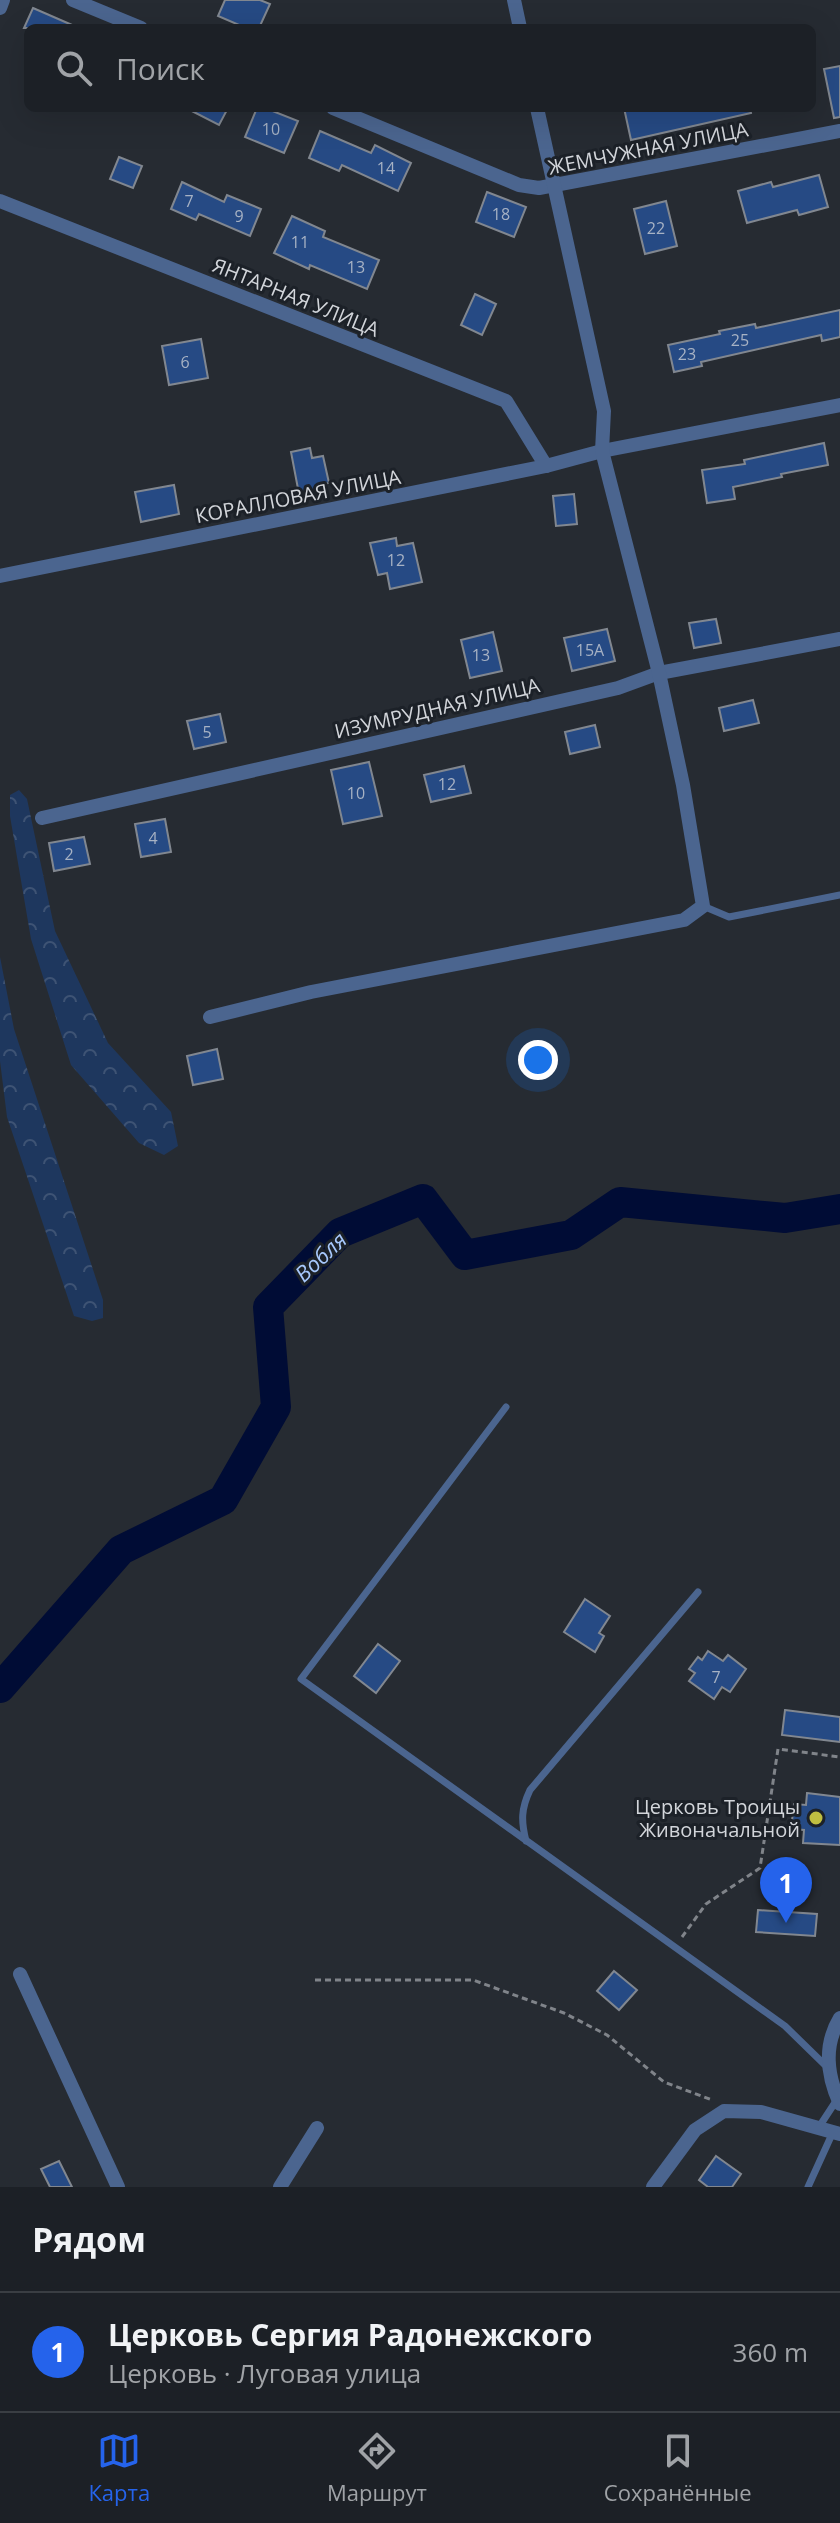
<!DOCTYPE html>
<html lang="ru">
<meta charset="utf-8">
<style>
:root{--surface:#1c2026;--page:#25282e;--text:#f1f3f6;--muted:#a0a3a7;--line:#3a3e43;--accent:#2563eb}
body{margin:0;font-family:"Open Sans",sans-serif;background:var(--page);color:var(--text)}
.you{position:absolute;left:538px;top:1060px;width:28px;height:28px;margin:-20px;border:6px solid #fff;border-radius:50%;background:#1a73e8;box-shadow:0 0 0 12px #1a73e833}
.badge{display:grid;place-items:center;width:52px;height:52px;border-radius:50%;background:var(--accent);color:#fff;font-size:26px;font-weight:700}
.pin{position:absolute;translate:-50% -66px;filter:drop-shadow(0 2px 4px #0008)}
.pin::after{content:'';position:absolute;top:42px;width:28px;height:24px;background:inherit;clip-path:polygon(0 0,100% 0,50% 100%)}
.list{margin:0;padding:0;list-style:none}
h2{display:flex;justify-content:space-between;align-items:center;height:104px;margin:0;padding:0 32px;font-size:34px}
h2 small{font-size:26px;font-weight:400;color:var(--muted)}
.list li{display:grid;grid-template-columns:52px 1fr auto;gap:24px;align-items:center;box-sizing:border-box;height:120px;padding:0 32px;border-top:2px solid var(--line)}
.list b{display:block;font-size:30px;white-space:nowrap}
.list p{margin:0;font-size:26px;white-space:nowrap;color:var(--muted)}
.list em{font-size:26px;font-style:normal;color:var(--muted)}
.icon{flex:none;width:44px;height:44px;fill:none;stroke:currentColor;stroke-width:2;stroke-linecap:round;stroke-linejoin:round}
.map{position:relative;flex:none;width:840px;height:2187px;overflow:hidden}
.search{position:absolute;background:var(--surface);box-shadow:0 8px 32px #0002;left:24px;right:24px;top:24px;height:88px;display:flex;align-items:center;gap:20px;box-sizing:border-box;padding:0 28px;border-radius:12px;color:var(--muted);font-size:30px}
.sheet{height:224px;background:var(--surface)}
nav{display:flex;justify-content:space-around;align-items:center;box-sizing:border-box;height:112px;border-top:2px solid var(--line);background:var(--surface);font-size:22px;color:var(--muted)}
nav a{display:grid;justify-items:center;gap:4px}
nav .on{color:var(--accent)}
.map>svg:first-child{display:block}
.forest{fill:url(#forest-crowns)}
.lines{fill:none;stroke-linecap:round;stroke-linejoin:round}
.river{stroke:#000c35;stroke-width:30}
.building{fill:#264a84;stroke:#818790;stroke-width:2}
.path{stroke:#80848a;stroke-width:3;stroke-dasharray:6 4;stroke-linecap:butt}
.service{stroke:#4b658f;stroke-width:7}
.minor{stroke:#4b658f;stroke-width:14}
.poi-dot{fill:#bfbe41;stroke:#1c2128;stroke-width:3}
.labels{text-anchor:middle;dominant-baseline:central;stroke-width:6;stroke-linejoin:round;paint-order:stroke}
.number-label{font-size:16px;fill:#a7b2c4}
.street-label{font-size:20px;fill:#d2d5da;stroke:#1c2128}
.poi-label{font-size:20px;fill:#d2d5da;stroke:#1c2128;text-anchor:end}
.water-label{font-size:22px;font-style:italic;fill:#a7c8fc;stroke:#1c2128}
</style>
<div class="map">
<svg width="840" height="2187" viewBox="0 0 840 2187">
<defs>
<pattern id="forest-crowns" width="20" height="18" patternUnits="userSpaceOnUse" patternTransform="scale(2)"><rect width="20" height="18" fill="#1e375e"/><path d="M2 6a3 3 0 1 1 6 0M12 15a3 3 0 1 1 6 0" fill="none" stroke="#3e5374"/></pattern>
</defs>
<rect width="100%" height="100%" fill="#262b32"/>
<!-- forest -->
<g class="forest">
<polygon points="19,790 27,799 55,931 108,1043 171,1112 178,1146 164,1155 139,1143 71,1065 31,939 10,816 10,795"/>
<polygon points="0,957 14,1029 103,1300 103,1318 92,1321 74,1316 7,1117 0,1061"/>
</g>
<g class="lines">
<!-- river -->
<polyline class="river" points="0,1688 121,1550 223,1500 276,1407 268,1307 340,1233 423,1199 465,1255 571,1235 620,1202 785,1218 840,1209"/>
</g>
<!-- building -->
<g class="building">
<polygon points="225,0 260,0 270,4 259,28 246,28 218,16"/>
<polygon points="33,8 79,28 24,28"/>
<polygon points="840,66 840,117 834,118 824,69"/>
<polygon points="186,108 228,108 219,125"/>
<polygon points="257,108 265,108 298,121 284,153 245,137"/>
<polygon points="624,108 750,108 751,113 631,140"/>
<polygon points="320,131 371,153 375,145 411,163 398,191 342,165 339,171 309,158"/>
<polygon points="119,157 142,166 133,188 110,179"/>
<polygon points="819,175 828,207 799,215 797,210 747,223 738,191 771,182 773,187"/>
<polygon points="182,182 224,202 227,195 261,209 250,236 199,214 196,220 171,209"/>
<polygon points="487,192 526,207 514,237 476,222"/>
<polygon points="666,201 677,246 645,254 634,209"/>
<polygon points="292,216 325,231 323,237 379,260 367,289 310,265 309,269 274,253"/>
<polygon points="475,294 496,304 482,335 461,325"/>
<polygon points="840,310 840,337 822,341 821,335 701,362 702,366 674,372 668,345 720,334 719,331 755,324 756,328"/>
<polygon points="201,339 208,378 169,385 162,346"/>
<polygon points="824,443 828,465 781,474 782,477 733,487 735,499 707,503 702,470 745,464 744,460"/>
<polygon points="310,448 312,458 323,456 329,483 322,484 322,489 299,494 291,452"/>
<polygon points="174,485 179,514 141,522 135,492"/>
<polygon points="574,494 577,524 556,526 553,496"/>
<polygon points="396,538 397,546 413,543 422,582 390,589 387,573 378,575 370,543"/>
<polygon points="716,619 721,643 694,648 689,623"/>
<polygon points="607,629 615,661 572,671 564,638"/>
<polygon points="493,632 502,671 470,678 461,640"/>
<polygon points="753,700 759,723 724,731 719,708"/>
<polygon points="220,714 226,742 194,749 187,721"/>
<polygon points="595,725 600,747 570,754 565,732"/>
<polygon points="369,762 382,816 343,824 331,770"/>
<polygon points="464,766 471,793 431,802 424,775"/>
<polygon points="165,819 171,852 141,857 135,824"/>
<polygon points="84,837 90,864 54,871 49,843"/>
<polygon points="217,1049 223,1079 193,1085 187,1056"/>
<polygon points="585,1599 610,1616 599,1633 604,1636 595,1652 564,1632"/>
<polygon points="378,1644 400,1661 376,1693 354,1676"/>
<polygon points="708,1651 723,1661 728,1655 746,1669 730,1692 722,1687 714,1699 689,1681 695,1673 689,1669 698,1657 702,1660"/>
<polygon points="785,1710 840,1717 840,1742 782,1735"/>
<polygon points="807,1793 840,1797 840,1845 803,1843 804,1830 791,1829 794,1804 806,1805"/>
<polygon points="758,1910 817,1914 815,1936 756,1932"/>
<polygon points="614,1971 637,1990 619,2010 597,1991"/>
<polygon points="716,2156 741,2174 732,2187 708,2187 699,2180"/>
<polygon points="59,2161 72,2187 50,2187 41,2169"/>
</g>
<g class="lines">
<!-- path -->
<g class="path">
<polyline points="682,1937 706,1904 760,1868 778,1749 840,1757"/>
<polyline points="315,1980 473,1980 564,2013 607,2035 664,2082 712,2100"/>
</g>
<!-- service -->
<g class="service">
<polyline points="703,906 729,917 840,895"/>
<polyline points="506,1407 301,1679 785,2026 827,2067"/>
<path d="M526 1841C521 1821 521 1809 530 1790L698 1592"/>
<polyline points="819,2127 836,2101"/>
<polyline points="808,2187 833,2132"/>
</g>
<!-- minor -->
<g class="minor">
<polyline points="73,0 141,28"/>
<polyline points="514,0 520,28"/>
<polyline points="0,8 3,0"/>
<polyline points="333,108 519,185 539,188 840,131"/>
<polyline points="0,201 506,401 546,466"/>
<polyline points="0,576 546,466 602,451 840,405"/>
<polyline points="42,818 618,688 659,673 840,639"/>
<polyline points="210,1017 311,992 684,920 703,906 683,785 659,673 602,451 604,411 537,108"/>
<polyline points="20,1974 118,2187"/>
<path d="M840 2018C823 2046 827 2075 840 2104"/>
<polyline points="280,2187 317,2128"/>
<polyline points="653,2187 695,2130 724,2111 761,2112 840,2134"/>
</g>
</g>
<!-- markers -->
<circle class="poi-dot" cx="816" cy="1818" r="8"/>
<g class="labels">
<!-- number labels -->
<g class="number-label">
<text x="271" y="129">10</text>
<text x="386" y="168">14</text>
<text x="189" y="201">7</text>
<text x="501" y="214">18</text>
<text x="239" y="216">9</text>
<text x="656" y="228">22</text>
<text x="300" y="242">11</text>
<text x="356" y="267">13</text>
<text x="740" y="340">25</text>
<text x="687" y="354">23</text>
<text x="185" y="362">6</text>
<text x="396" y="560">12</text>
<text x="590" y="650">15А</text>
<text x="481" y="655">13</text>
<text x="207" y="732">5</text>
<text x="447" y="784">12</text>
<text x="356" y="793">10</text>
<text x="153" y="838">4</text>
<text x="69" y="854">2</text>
<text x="716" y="1677">7</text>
</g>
<!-- street labels -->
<g class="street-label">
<text transform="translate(648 148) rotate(-11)">ЖЕМЧУЖНАЯ УЛИЦА</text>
<text transform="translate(296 297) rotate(22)">ЯНТАРНАЯ УЛИЦА</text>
<text transform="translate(298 496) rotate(-11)">КОРАЛЛОВАЯ УЛИЦА</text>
<text transform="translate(437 708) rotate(-13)">ИЗУМРУДНАЯ УЛИЦА</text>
</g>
<!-- poi labels -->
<g class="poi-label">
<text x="800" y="1806">Церковь Троицы<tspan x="800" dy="23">Живоначальной</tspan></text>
</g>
<!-- water labels -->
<g class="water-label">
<text transform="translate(320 1256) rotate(-43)">Вобля</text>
</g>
</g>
</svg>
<div class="you"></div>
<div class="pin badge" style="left:786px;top:1923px">1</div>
<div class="search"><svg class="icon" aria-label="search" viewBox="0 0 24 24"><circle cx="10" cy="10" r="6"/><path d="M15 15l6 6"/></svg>Поиск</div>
</div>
<section class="sheet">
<h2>Рядом<small></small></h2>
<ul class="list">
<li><span class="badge">1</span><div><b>Церковь Сергия Радонежского</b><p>Церковь · Луговая улица</p></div><em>360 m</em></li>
</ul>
</section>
<nav>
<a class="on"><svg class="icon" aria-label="map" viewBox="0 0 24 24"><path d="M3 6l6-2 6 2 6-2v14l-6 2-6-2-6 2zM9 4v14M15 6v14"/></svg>Карта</a>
<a><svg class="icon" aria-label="directions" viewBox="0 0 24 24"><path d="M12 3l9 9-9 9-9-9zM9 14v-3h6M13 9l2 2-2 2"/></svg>Маршрут</a>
<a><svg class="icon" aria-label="saved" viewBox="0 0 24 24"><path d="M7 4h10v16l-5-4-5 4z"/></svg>Сохранённые</a>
</nav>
